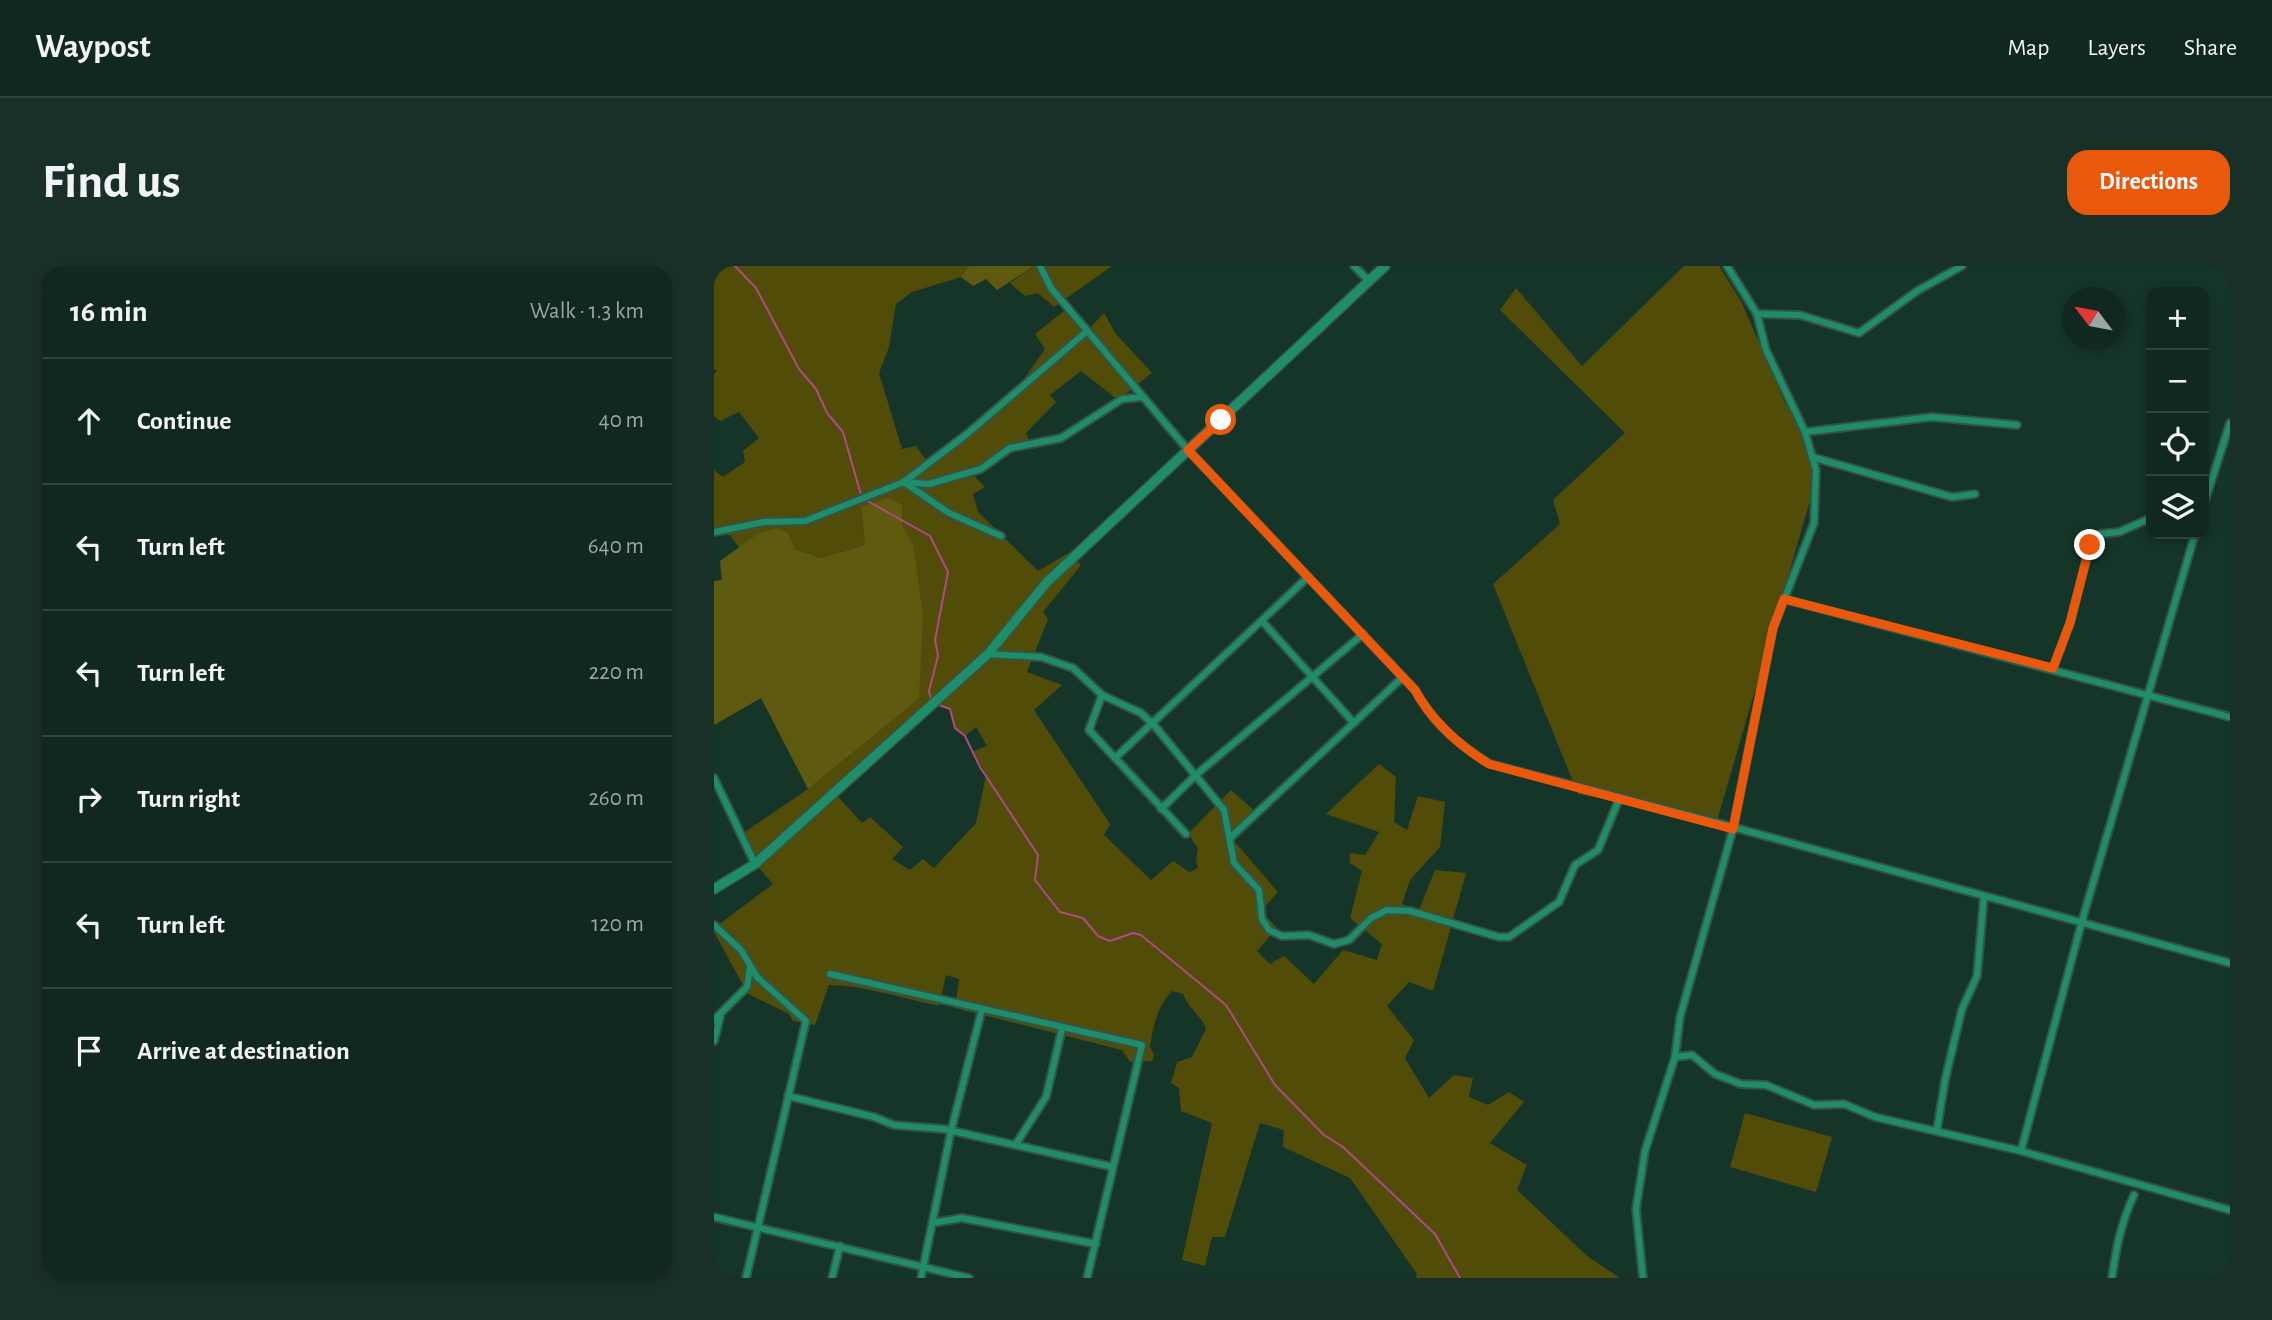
<!DOCTYPE html>
<meta charset="utf-8">
<style>
:root{--surface:#10281f;--page:#193028;--text:#f1f3f6;--muted:#9ca6a4;--line:#30443d;--accent:#ea580c}
body{margin:0;font-family:"Alegreya Sans",sans-serif;background:var(--page);color:var(--text)}
.controls{position:absolute;right:21px;top:21px;display:grid;overflow:hidden;border-radius:14px;box-shadow:0 4px 10px #0003}
.controls button{width:63px;height:63px;display:grid;place-items:center;padding:0;border:0;border-bottom:2px solid var(--line);background:var(--surface);color:var(--text);font:35px sans-serif}
.compass{position:absolute;left:1348px;top:21px;width:63px;height:63px;border-radius:50%;background:var(--surface);box-shadow:0 4px 10px #0003;rotate:302deg}
.stop{position:absolute;width:21px;height:21px;margin:-16px;border:5px solid #ea580c;border-radius:50%;background:#fff}
.stop.end{background:#ea580c;border-color:#fff;box-shadow:0 2px 7px #0008}
.list{margin:0;padding:0;list-style:none}
h2{display:flex;justify-content:space-between;align-items:center;height:91px;margin:0;padding:0 28px;font-size:30px}
h2 small{font-size:23px;font-weight:400;color:var(--muted)}
.list li{display:grid;grid-template-columns:46px 1fr auto;gap:21px;align-items:center;box-sizing:border-box;height:126px;padding:0 28px;border-top:2px solid var(--line)}
.list b{display:block;font-size:26px;white-space:nowrap}
.list em{font-size:23px;font-style:normal;color:var(--muted)}
.icon{flex:none;width:38px;height:38px;fill:none;stroke:currentColor;stroke-width:2;stroke-linecap:round;stroke-linejoin:round}
.map{position:relative;flex:none;width:1516px;height:1012px;overflow:hidden;border-radius:21px}
header{display:flex;align-items:center;gap:42px;box-sizing:border-box;height:98px;padding:0 35px;background:var(--surface);border-bottom:2px solid var(--line)}
header strong{font-size:33px}
nav{display:flex;gap:38px;margin-inline-start:auto;font-size:24px}
.intro{display:flex;align-items:center;justify-content:space-between;box-sizing:border-box;height:168px;padding:0 42px}
h1{margin:0;font-size:49px}
.button{padding:18px 32px;border-radius:21px;background:var(--accent);color:#fff;font-size:24px;font-weight:700}
main{display:flex;gap:42px;padding:0 42px}
aside{flex:1;background:var(--surface);border-radius:21px;box-shadow:0 4px 10px #0003}
.map>svg:first-child{display:block}
.green{fill:#514d08;fill-rule:evenodd}
.forest{fill:#5e5a10}
.lines{fill:none;stroke-linecap:round;stroke-linejoin:round}
.stream{stroke:#b14987;stroke-width:2}
.street-casing{stroke:#335447;stroke-width:10}
.secondary-casing{stroke:#335447;stroke-width:12}
.street{stroke:#208d6a;stroke-width:6}
.secondary{stroke:#208d6a;stroke-width:9}
.route{stroke:#ea580c;stroke-width:9}
</style>
<header>
<strong>Waypost</strong>
<nav><a>Map</a><a>Layers</a><a>Share</a></nav>
</header>
<div class="intro"><h1>Find us</h1><a class="button">Directions</a></div>
<main>
<aside>
<h2>16 min<small>Walk · 1.3 km</small></h2>
<ul class="list">
<li><svg class="icon" aria-label="ahead" viewBox="0 0 24 24"><path d="M12 20V5M6 11l6-6 6 6"/></svg><div><b>Continue</b></div><em>40 m</em></li>
<li><svg class="icon" aria-label="left" viewBox="0 0 24 24"><path d="M17 20v-9H6M10 6l-5 5 5 5"/></svg><div><b>Turn left</b></div><em>640 m</em></li>
<li><svg class="icon" aria-label="left" viewBox="0 0 24 24"><path d="M17 20v-9H6M10 6l-5 5 5 5"/></svg><div><b>Turn left</b></div><em>220 m</em></li>
<li><svg class="icon" aria-label="right" viewBox="0 0 24 24"><path d="M7 20v-9h11M14 6l5 5-5 5"/></svg><div><b>Turn right</b></div><em>260 m</em></li>
<li><svg class="icon" aria-label="left" viewBox="0 0 24 24"><path d="M17 20v-9H6M10 6l-5 5 5 5"/></svg><div><b>Turn left</b></div><em>120 m</em></li>
<li><svg class="icon" aria-label="arrive" viewBox="0 0 24 24"><path d="M6 21V4h12l-3 4 3 4H6"/></svg><div><b>Arrive at destination</b></div></li>
</ul>
</aside>
<div class="map">
<svg width="1516" height="1012" viewBox="0 0 1516 1012">
<rect width="100%" height="100%" fill="#153529"/>
<!-- green -->
<g class="green">
<path d="M0 0H255L247 11 198 26 182 38 175 81 165 107 188 183 202 180 214 197 301 126 331 83 321 68 355 41 372 66 390 47 402 68 438 107 404 134 367 105 336 129 342 136 312 167 316 175 289 181 261 211 271 221 259 228 264 246 324 305 356 286 367 299 329 346 334 353 313 406 348 419 320 444 396 558 390 569 437 614 459 595 475 606 484 602 482 595 484 582 474 568 517 524 545 549 519 574 564 626 547 645 563 662 543 685 556 698 570 690 600 718 629 684 663 694 668 678 636 652 648 605 636 597V587L651 589 665 566 612 548 665 498 682 511 680 556 693 564 704 530 731 536 726 581 696 614 688 638 705 644 721 604 752 607 719 725 695 716 673 740 700 774 691 792 715 832 740 809 759 812 755 831 774 839 795 826 810 836 776 877 813 899 803 924 873 990 906 1012H702L703 1008 636 912 569 881 570 864 546 857 511 971H498L491 1000 468 994 498 857 467 845 465 822 457 817 463 796 478 791 492 763C487 749 474 742 469 728L458 725C443 741 439 760 436 781L440 789 438 795 416 796 408 784 241 742 245 713 232 709 225 740C187 732 153 720 115 719L101 759 79 755 75 748 34 728 0 666V662L59 618 45 602 31 566 94 523 205 433 202 310 199 280 189 261 188 239 147 241 151 279 107 292 81 283 75 268 45 267 26 283 16 269 0 270V204L9 211 31 196 29 185 45 172 25 146 6 155 0 150V108L3 105 0 103ZM220 436 236 443 241 462 251 470 262 461 273 480 259 485 272 509 262 557 220 602 209 593 196 604 178 593 189 581 156 551 148 557 117 523Z"/>
<polygon points="320,0 398,0 340,41 324,27 311,30 296,17"/>
<polygon points="970,0 1005,0 1027,35 1072,139 1077,137 1102,204 1101,234 1095,238 1003,555 864,528 779,318 846,258 839,234 911,167 786,44 802,22 868,100"/>
<polygon points="1031,847 1118,871 1102,926 1016,901"/>
</g>
<!-- forest -->
<g class="forest">
<polygon points="255,0 320,0 283,24 272,13 259,20 247,11"/>
<polygon points="174,232 188,239 189,261 199,279 209,349 205,433 94,523 47,432 0,459 0,315 8,314 6,295 45,267 65,262 75,268 81,283 107,292 151,279 147,241"/>
</g>
<g class="lines">
<!-- stream -->
<g class="stream">
<polyline points="21,0 42,22 85,103 102,123 113,147 129,166 147,229"/>
<polyline points="150,233 216,270 234,306 221,374 224,390 215,425 217,433"/>
<polyline points="225,439 236,443 241,462 251,470 266,501 324,589 321,614 346,646 369,652 384,670 396,675 419,667 427,669 512,739 561,819 610,869 629,881 721,968 746,1012"/>
</g>
<defs>
<g id="street">
<path d="M326 0 337 22 474 184 701 424C717 455 746 480 776 498L1004 557 1516 697"/>
<polyline points="640,0 655,15"/>
<polyline points="1043,48 1086,49 1145,67 1203,25 1248,0"/>
<polyline points="1091,166 1218,151 1303,159"/>
<polyline points="1098,191 1238,231 1261,228"/>
<polyline points="190,216 215,218 267,203 296,182 347,172 408,133 428,131"/>
<polyline points="191,217 235,247 287,270"/>
<polyline points="1490,238 1516,157"/>
<polyline points="0,266 50,256 91,255 190,216 253,168 372,66"/>
<polyline points="1070,333 1516,451"/>
<polyline points="548,355 640,457"/>
<polyline points="274,388 327,391 359,402 388,429 427,447 440,459 510,544 520,597 545,624 548,653 555,664 568,670 595,669 620,678 635,674 657,652 673,644 696,645 785,671 795,671 845,636 861,599 884,584 906,531"/>
<polyline points="1339,402 1356,357 1376,279 1386,268 1405,266 1437,252"/>
<polyline points="388,429 375,464 472,568"/>
<polyline points="401,492 594,311"/>
<polyline points="0,512 41,598"/>
<polyline points="447,543 483,508 649,368"/>
<polyline points="516,572 689,411"/>
<polyline points="0,659 27,684 43,711 92,755 32,1012"/>
<polyline points="116,708 428,779 373,1012"/>
<polyline points="0,754 33,721 36,702"/>
<polyline points="0,775 6,751"/>
<polyline points="961,791 978,789 1001,808 1027,818 1052,819 1100,839 1130,838 1161,851 1307,885 1516,944"/>
<polyline points="74,830 160,851 180,859 230,863 399,901"/>
<polyline points="1223,864 1231,814 1248,743 1263,710 1270,630"/>
<polyline points="302,878 332,831 348,763"/>
<polyline points="1307,885 1368,655 1481,268"/>
<polyline points="0,951 255,1012"/>
<polyline points="218,957 248,952 382,978"/>
<polyline points="118,1012 126,980"/>
<polyline points="207,1012 237,865 268,743"/>
<polyline points="929,1012 922,943 931,885 961,791 966,751 1019,563 1059,362 1100,257 1102,204 1091,166 1052,84 1043,48 1013,0"/>
<path d="M1398 1012C1402 982 1407 957 1420 929"/>
</g>
<polyline id="secondary" points="0,623 41,598 274,388 333,316 671,0"/>
</defs>
<!-- street casing -->
<use href="#street" class="street-casing"/>
<!-- secondary casing -->
<use href="#secondary" class="secondary-casing"/>
<!-- street -->
<use href="#street" class="street"/>
<!-- secondary -->
<use href="#secondary" class="secondary"/>
</g>
<g class="lines">
<!-- route -->
<path class="route" d="M507 154 474 184 701 424C718 455 746 480 775 498L1019 563 1059 362 1070 333 1339 402 1356 357 1376 279"/>
</g>
</svg>
<div class="controls">
<button>+</button>
<button>−</button>
<button><svg class="icon" aria-label="locate" viewBox="0 0 24 24"><circle cx="12" cy="12" r="6"/><path d="M12 2v4M12 18v4M2 12h4M18 12h4"/></svg></button>
<button><svg class="icon" aria-label="layers" viewBox="0 0 24 24"><path d="M12 4l9 5-9 5-9-5zM3 14l9 5 9-5"/></svg></button>
</div>
<svg class="compass" viewBox="-18 -18 36 36"><path d="M0-13l5 13h-10z" fill="#e53935"/><path d="M0 13l5-13h-10z" fill="#9ca6a4"/></svg>
<div class="stop" style="left:507px;top:154px"></div>
<div class="stop end" style="left:1376px;top:279px"></div>
</div>
</main>
